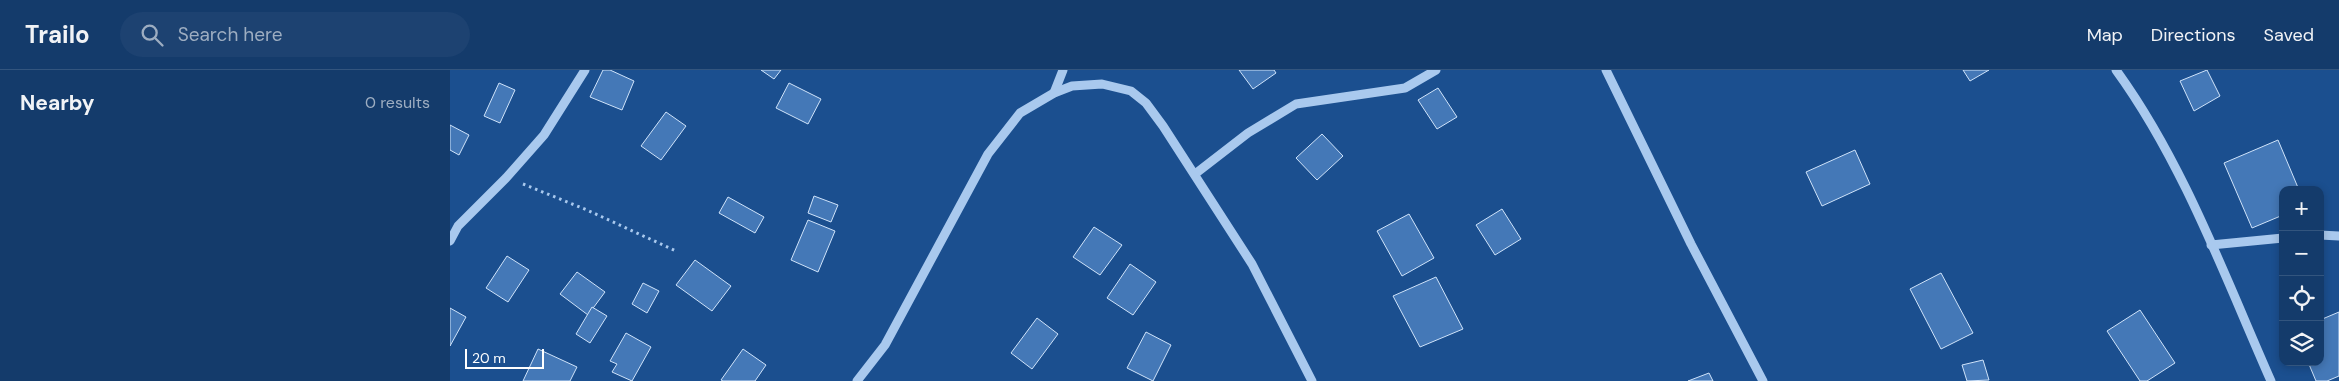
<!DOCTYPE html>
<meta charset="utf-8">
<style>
:root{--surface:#143b6b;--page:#1d4271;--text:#f1f3f6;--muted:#9dadc1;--line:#33557e}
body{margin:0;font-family:"DM Sans",sans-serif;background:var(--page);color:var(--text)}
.controls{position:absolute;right:15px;bottom:15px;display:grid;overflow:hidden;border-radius:10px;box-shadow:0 2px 8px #0003}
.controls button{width:45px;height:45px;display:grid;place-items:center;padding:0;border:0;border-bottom:1px solid var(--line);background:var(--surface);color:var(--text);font:25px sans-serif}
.scale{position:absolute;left:15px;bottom:12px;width:79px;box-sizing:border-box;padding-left:5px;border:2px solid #fff;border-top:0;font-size:14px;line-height:18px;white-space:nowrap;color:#fff;-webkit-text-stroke:4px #1b4f8f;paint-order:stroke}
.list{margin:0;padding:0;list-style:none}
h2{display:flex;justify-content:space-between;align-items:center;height:65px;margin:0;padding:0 20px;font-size:21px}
h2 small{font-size:16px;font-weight:400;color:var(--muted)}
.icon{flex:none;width:28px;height:28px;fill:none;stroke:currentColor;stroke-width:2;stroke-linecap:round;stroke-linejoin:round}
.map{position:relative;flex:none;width:1889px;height:311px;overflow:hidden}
header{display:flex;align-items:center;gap:30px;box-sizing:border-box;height:70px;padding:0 25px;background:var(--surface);border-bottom:1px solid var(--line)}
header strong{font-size:24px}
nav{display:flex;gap:28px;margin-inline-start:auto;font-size:18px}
.search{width:350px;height:45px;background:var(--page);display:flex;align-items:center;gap:12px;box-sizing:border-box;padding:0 18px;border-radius:28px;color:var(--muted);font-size:19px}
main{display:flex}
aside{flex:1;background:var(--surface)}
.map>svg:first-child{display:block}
.building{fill:#4478b7;stroke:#cfe3fa}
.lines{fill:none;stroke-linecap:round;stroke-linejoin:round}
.path{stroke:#a9c9ee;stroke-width:3;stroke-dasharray:2.5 4;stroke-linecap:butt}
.minor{stroke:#a9c9ee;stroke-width:9}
</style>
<header>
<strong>Trailo</strong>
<div class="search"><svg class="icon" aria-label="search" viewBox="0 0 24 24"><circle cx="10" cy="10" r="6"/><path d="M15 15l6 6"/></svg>Search here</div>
<nav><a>Map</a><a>Directions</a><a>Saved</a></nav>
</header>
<main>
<aside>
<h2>Nearby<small>0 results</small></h2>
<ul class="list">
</ul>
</aside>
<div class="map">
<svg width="1889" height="311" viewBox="0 0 1889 311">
<rect width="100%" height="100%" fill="#1b4f8f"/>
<!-- building -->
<g class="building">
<polygon points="153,0 160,0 184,11 172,40 140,27"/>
<polygon points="311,0 331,0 324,9"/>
<polygon points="789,0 824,0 826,3 803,19"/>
<polygon points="1513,0 1539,0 1520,11"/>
<polygon points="1757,0 1770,26 1744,41 1730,11"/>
<polygon points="49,13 65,20 50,53 34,46"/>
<polygon points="339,13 371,29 358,54 326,38"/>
<polygon points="988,18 1007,47 987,59 968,30"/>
<polygon points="216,42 236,56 211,90 191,76"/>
<polygon points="0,55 19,65 9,85 0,80"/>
<polygon points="872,64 893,86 867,110 846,88"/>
<polygon points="1828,70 1849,120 1833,120 1833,145 1802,158 1774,93"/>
<polygon points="1405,80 1420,114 1372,136 1356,102"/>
<polygon points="364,126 388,135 381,152 358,143"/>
<polygon points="278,127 314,147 305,163 269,143"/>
<polygon points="1052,139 1071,169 1045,185 1026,155"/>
<polygon points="959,144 984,188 952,206 927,161"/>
<polygon points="358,150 385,161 368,202 341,190"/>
<polygon points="644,157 672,175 650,205 623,187"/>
<polygon points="57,186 79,200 58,232 36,218"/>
<polygon points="245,190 281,216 262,241 226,215"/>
<polygon points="680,194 706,212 683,245 657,228"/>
<polygon points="127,202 155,222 138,245 110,224"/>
<polygon points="1491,203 1523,263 1491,279 1460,219"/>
<polygon points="986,207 1013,259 970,277 943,226"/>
<polygon points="193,213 209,221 197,243 182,234"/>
<polygon points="142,237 157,246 140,273 126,264"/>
<polygon points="0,238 16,247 0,276"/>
<polygon points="1690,240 1725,293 1697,311 1690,311 1657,261"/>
<polygon points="1889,242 1889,306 1877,311 1866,311 1858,292 1870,292 1870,250"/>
<polygon points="587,248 608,264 582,299 561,283"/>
<polygon points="696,262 721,275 703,311 677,298"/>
<polygon points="176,263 201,277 182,311 162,302 167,294 160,291"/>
<polygon points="88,279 127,297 120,311 73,311"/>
<polygon points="293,279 316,295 305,311 273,311 271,310"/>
<polygon points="1533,290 1539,310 1517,311 1512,295"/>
<polygon points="1259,303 1263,311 1238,311"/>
</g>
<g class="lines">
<!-- path -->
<polyline class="path" points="73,114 137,140 226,181"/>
<!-- minor -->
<g class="minor">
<polyline points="1156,0 1241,174 1313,311"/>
<path d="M1666 0C1733 92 1775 207 1821 311"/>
<polyline points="604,23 613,0"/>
<polyline points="745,104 798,63 846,34 955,18 986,0"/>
<polyline points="1870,165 1889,166"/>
<polyline points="0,171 8,156 56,108 94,65 135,0"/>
<polyline points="1761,175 1833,168"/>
<polyline points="407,311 435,275 538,84 570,43 604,23 622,16 652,14 681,21 696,33 713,56 802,194 862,311"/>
</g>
</g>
</svg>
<div class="controls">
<button>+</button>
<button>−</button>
<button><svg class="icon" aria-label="locate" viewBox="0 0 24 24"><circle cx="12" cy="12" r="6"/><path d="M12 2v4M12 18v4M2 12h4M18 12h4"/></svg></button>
<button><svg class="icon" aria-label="layers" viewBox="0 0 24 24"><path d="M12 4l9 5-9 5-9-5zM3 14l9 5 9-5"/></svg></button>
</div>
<div class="scale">20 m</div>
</div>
</main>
